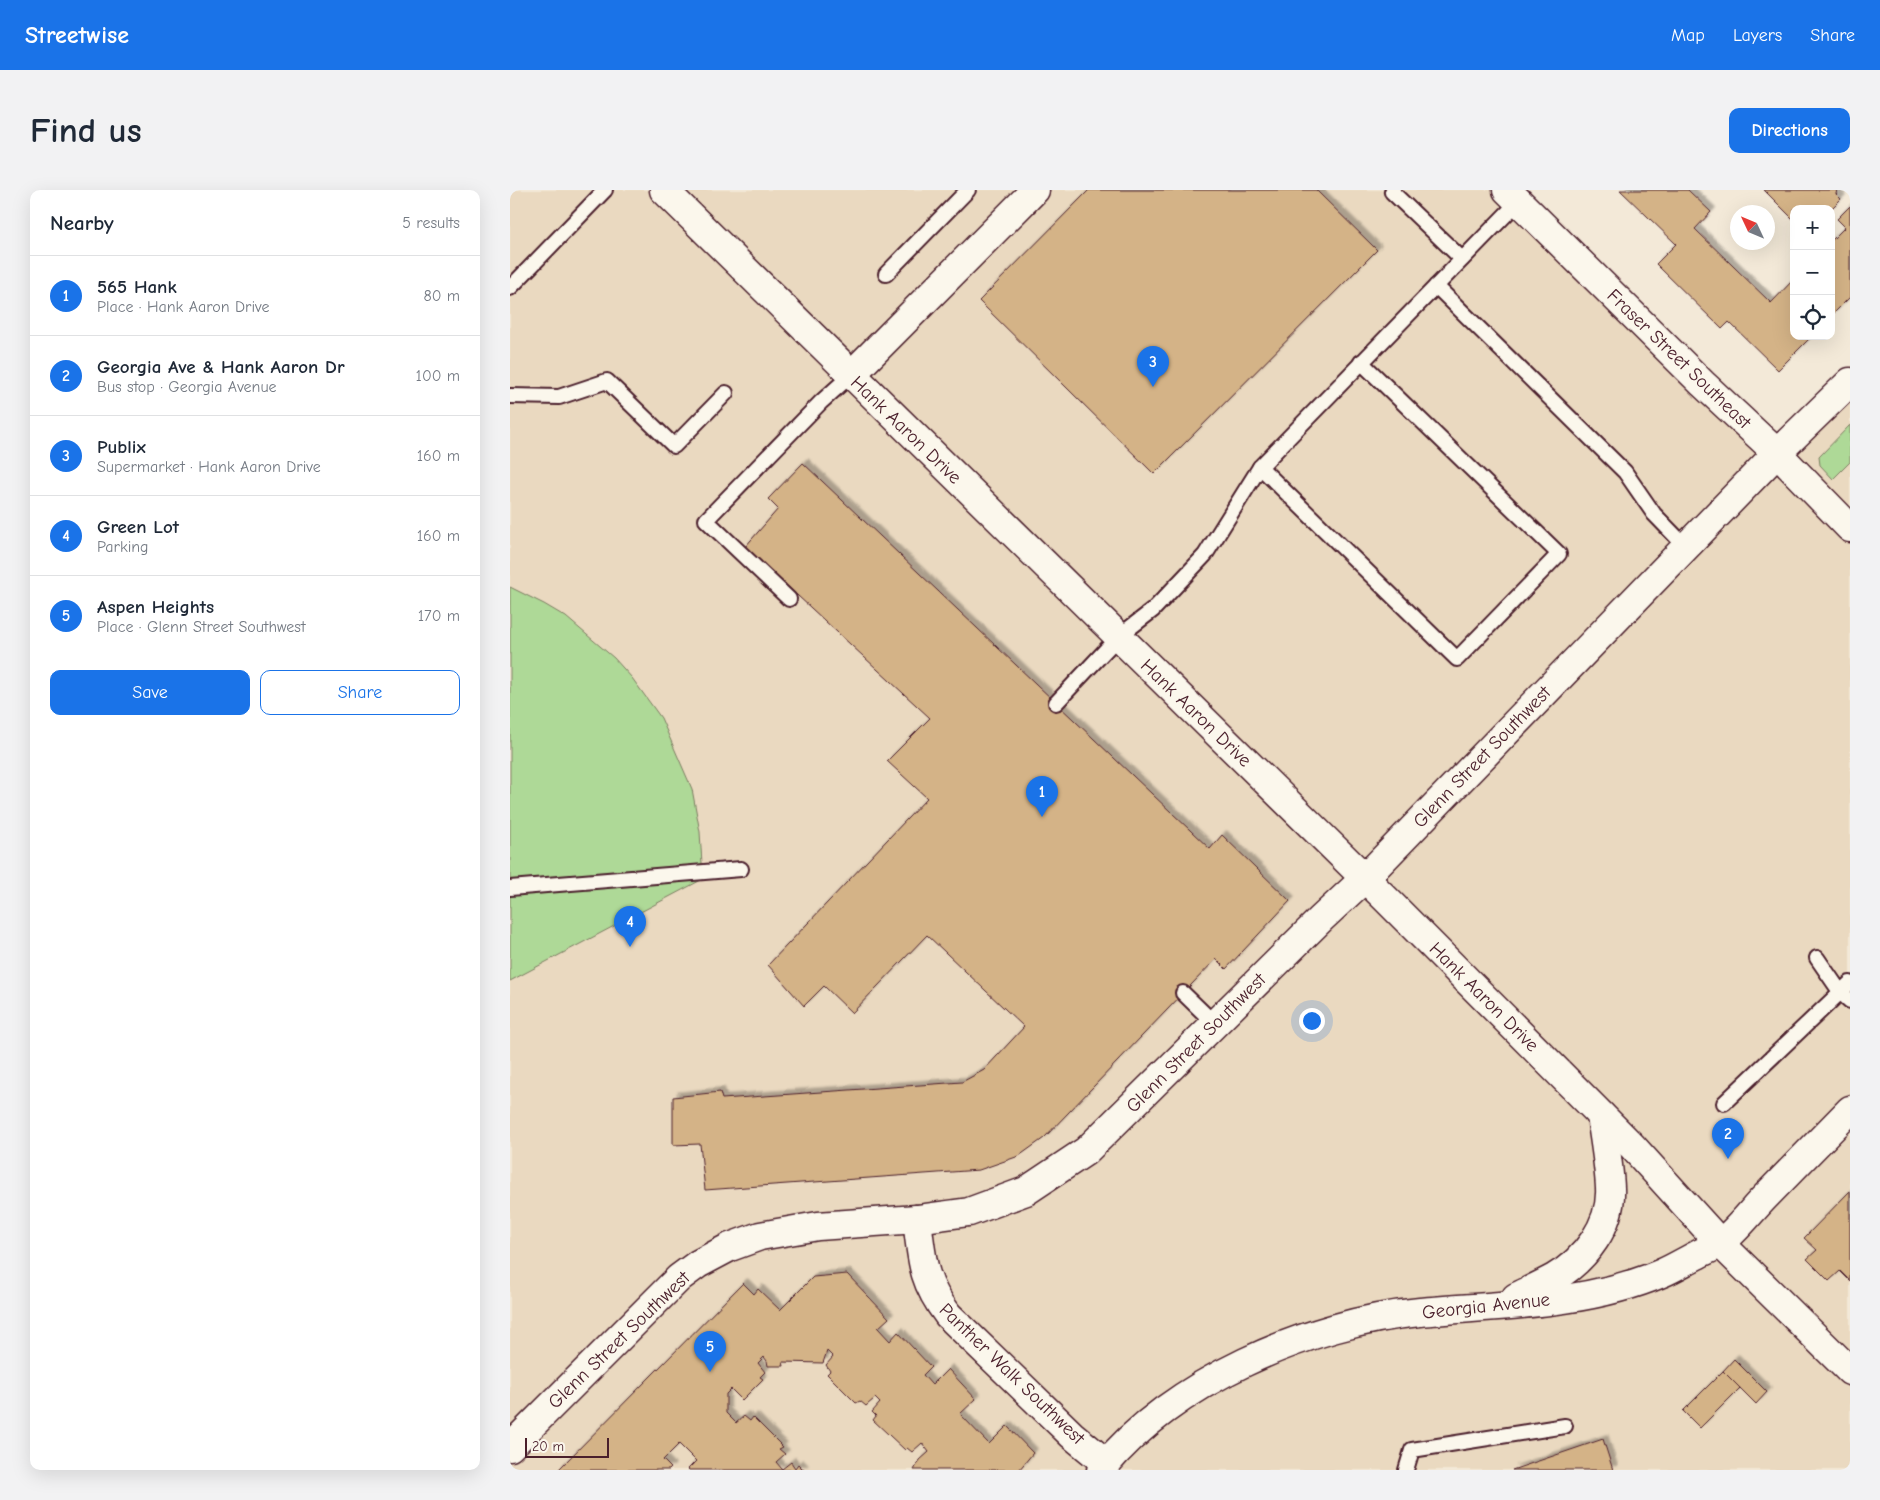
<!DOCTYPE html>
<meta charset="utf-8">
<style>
:root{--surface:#fff;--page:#f2f2f3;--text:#1f2937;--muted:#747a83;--line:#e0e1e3;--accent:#1a73e8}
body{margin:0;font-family:"Comic Neue",sans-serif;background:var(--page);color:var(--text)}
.controls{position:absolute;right:15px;top:15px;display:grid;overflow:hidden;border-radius:10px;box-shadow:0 5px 20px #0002}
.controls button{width:45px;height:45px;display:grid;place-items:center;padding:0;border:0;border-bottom:1px solid var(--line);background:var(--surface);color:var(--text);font:25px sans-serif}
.compass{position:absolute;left:1220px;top:15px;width:45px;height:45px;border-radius:50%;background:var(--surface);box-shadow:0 5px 20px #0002;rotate:314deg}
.scale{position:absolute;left:15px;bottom:12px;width:84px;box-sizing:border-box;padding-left:5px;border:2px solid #4a1f2b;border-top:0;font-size:14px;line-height:18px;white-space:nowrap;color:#4a1f2b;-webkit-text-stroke:4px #fbf7ec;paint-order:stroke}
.you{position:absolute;left:801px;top:830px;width:18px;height:18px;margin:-12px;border:4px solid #fff;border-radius:50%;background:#1a73e8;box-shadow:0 0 0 8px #1a73e833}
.badge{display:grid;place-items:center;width:32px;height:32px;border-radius:50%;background:var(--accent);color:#fff;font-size:16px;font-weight:700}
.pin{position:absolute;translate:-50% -41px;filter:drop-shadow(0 1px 2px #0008)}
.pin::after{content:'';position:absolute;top:26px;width:18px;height:15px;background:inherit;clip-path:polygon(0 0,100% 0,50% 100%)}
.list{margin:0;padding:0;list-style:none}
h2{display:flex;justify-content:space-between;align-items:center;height:65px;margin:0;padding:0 20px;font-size:21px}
h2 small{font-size:16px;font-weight:400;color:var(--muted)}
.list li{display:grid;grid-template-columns:32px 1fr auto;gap:15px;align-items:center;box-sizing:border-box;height:80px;padding:0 20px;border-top:1px solid var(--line)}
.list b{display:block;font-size:19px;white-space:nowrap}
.list p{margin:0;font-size:16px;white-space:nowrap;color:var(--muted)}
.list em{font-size:16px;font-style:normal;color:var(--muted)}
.actions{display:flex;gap:10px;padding:15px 20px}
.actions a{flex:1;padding:11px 0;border:1px solid var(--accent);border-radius:10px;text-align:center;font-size:18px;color:var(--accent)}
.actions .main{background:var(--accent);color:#fff}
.icon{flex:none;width:28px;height:28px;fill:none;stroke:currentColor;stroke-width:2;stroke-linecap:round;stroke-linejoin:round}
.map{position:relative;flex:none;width:1340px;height:1280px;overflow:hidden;border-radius:10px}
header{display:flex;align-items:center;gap:30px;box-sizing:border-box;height:70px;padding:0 25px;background:var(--accent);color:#fff}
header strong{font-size:24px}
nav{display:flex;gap:28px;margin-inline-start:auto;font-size:18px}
.intro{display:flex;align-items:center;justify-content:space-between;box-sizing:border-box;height:120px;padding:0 30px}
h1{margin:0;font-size:35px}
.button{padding:12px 22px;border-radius:10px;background:var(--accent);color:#fff;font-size:18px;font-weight:700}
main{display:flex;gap:30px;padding:0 30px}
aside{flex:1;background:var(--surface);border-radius:10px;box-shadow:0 5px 20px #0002}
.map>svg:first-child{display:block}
.built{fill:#ead9c0}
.green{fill:#aed997;stroke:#7c7c61}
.building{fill:#d4b387;stroke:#4a1f2b;filter:url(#shadow)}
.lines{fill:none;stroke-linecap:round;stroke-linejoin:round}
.lane-casing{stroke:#4a1f2b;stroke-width:18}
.street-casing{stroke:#4a1f2b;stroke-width:31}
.secondary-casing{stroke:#4a1f2b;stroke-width:31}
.lane{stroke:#fbf7ec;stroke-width:14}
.street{stroke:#fbf7ec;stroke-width:28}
.secondary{stroke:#fbf7ec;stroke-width:28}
.labels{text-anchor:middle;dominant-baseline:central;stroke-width:5;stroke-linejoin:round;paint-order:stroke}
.street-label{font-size:19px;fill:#4a1f2b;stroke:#fbf7ec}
</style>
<header>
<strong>Streetwise</strong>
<nav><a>Map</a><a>Layers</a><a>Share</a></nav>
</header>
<div class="intro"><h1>Find us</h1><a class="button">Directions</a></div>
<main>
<aside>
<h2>Nearby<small>5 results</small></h2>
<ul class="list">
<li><span class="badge">1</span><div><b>565 Hank</b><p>Place · Hank Aaron Drive</p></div><em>80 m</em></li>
<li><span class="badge">2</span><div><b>Georgia Ave &amp; Hank Aaron Dr</b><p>Bus stop · Georgia Avenue</p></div><em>100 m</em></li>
<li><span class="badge">3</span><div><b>Publix</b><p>Supermarket · Hank Aaron Drive</p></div><em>160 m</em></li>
<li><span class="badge">4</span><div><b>Green Lot</b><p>Parking</p></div><em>160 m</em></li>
<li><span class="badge">5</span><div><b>Aspen Heights</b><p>Place · Glenn Street Southwest</p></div><em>170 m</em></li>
</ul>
<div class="actions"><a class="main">Save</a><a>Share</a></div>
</aside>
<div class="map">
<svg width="1340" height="1280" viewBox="0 0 1340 1280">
<defs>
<filter id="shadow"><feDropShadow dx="4.5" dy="-4.5" stdDeviation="1" flood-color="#0004"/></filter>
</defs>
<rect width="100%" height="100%" fill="#f3e9d8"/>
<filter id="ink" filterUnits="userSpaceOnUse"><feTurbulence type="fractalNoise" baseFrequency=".02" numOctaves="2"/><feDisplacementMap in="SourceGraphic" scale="10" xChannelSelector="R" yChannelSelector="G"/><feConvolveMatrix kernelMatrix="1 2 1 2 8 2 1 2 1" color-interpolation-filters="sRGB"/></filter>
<g filter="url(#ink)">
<!-- built -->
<polygon class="built" points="0,0 987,0 1269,271 1340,199 1340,1280 0,1280"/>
<!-- green -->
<g class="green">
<polygon points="1340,235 1340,272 1323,289 1310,275 1309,267"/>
<polygon points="0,397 34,414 56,427 104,468 122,488 151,528 182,599 190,642 193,689 0,791"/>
</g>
<!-- building -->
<g class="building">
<polygon points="579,0 806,0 867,60 644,284 469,111"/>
<polygon points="1110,0 1178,0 1201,22 1185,39 1261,113 1284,89 1284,146 1302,146 1268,180 1219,132 1212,139 1146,74 1166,54"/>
<polygon points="1254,0 1327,0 1326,4 1331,9 1321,19 1284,19 1284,30"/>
<polygon points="1340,16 1340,107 1321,126 1321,51 1335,37 1327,29"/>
<polygon points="293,273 700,659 712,645 780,711 716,779 706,769 534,948 509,966 469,980 195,1000 190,954 163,955 163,907 210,902 212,909 452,892 474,880 514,837 417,745 342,823 314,796 294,816 258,775 417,608 377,571 420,528 235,357 268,319 258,309"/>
<polygon points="1340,1001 1340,1091 1330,1081 1319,1091 1297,1069 1307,1060 1294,1048"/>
<polygon points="337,1084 379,1128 368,1138 380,1151 388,1142 421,1177 413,1185 422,1195 438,1179 466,1209 450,1224 479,1254 497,1236 523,1263 509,1280 404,1280 410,1270 419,1262 412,1253 402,1262 397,1258 395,1260 363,1230 366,1226 362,1222 370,1213 365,1208 356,1216 350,1211 346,1213 317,1184 320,1181 316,1175 323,1167 317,1161 313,1173 273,1172 274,1176 258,1176 257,1171 254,1167 248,1173 255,1182 250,1187 253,1189 232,1210 221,1199 216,1204 216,1223 226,1233 234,1226 240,1231 243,1227 273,1257 269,1259 275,1264 266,1272 272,1279 281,1272 285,1278 288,1274 294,1280 179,1280 178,1279 186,1271 169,1254 153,1270 161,1278 159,1280 48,1280 233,1093 244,1104 248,1099 270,1120 303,1087"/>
<polygon points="1224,1169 1257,1202 1246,1214 1213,1181"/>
<polygon points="1213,1181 1230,1198 1190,1238 1173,1221"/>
<polygon points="1093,1249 1103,1280 1002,1280"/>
</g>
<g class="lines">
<defs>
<g id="lane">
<polyline points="883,0 882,2 952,69"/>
<polyline points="376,84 458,0"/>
<polyline points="926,96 1115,282 1144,324 1176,357"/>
<polyline points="0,98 95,0"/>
<polyline points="0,206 49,207 97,191 164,256 216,203"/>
<polyline points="750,277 947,469 1049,364 851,172"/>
<polyline points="279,409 196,330 311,212 341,185"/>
<polyline points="546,513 608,447 643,420 695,365 750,277 1009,11"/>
<polyline points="0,698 231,679"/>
<polyline points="1307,768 1331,803 1340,811"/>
<polyline points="673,803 705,834"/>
<polyline points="1214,913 1340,793"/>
<polyline points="896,1280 902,1260 1055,1236"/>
</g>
<g id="street">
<polyline points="997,0 1192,193 1267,263 1340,338"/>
<polyline points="341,185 525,0"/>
<path d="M407 1029C412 1070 412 1091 438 1125L562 1245 596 1273"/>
<polyline points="0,1257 169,1088 188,1074 220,1057 250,1046 308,1036 407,1029 459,1022 516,1001 576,961 811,729 855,688 1267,263 1340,192"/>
</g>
<g id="secondary">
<polyline points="154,0 876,709 1122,956 1210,1053 1340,1181"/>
<path d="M1006 1107C1018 1101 1031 1095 1044 1088 1075 1070 1102 1035 1100 998 1099 974 1094 949 1091 925"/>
<path d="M591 1280C660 1193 800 1132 910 1122 989 1115 1078 1115 1152 1083 1164 1078 1175 1071 1187 1065 1194 1061 1203 1058 1210 1053 1225 1043 1242 1020 1255 1007 1283 978 1312 949 1340 920"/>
</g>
</defs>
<!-- lane casing -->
<use href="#lane" class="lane-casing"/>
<!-- street casing -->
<use href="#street" class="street-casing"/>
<!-- secondary casing -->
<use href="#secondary" class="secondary-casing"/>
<!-- lane -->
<use href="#lane" class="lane"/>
<!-- street -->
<use href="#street" class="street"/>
<!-- secondary -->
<use href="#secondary" class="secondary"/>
</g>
</g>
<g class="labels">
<!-- street labels -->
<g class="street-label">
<text transform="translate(1169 169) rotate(44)">Fraser Street Southeast</text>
<text transform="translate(396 240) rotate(44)">Hank Aaron Drive</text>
<text transform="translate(686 523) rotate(44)">Hank Aaron Drive</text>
<text transform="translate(972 567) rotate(-46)">Glenn Street Southwest</text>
<text transform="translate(974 807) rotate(45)">Hank Aaron Drive</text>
<text transform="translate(686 853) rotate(-45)">Glenn Street Southwest</text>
<text transform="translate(976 1116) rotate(-6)">Georgia Avenue</text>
<text transform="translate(109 1150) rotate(-44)">Glenn Street Southwest</text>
<text transform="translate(502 1184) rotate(44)">Panther Walk Southwest</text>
</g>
</g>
</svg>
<div class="controls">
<button>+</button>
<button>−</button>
<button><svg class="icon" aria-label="locate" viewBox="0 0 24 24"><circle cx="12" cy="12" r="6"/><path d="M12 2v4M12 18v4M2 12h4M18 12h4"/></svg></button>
</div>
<svg class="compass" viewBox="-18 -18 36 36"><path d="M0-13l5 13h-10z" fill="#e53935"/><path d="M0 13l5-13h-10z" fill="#747a83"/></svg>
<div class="scale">20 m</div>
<div class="you"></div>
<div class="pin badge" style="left:532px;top:627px">1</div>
<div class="pin badge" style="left:1218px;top:969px">2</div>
<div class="pin badge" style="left:643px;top:197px">3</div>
<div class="pin badge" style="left:120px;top:757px">4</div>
<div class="pin badge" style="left:200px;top:1182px">5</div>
</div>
</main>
